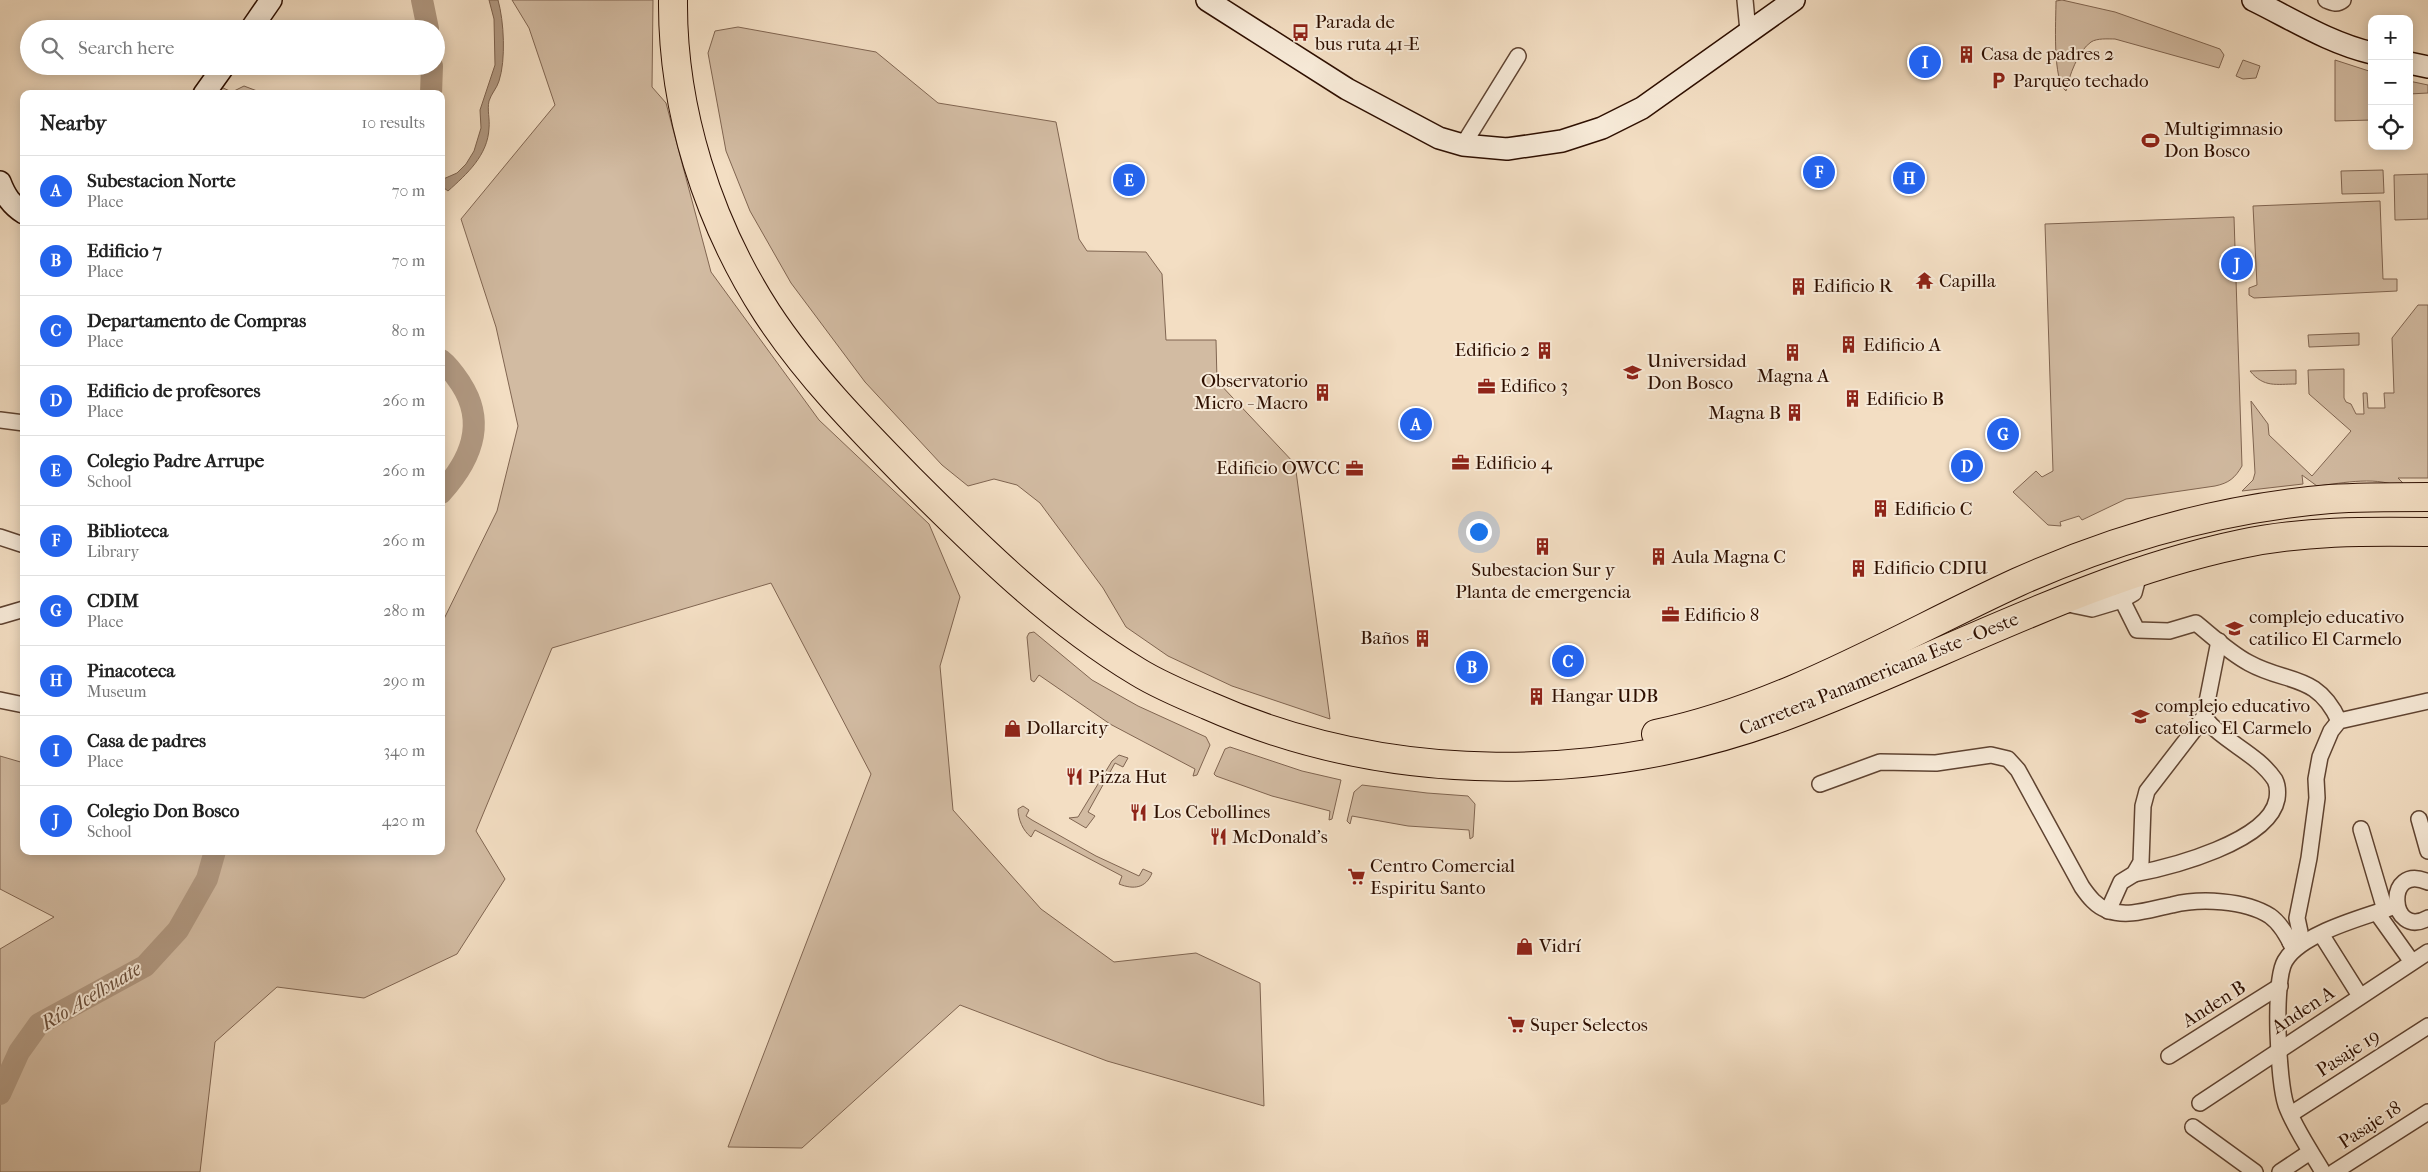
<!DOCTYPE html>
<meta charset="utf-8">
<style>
:root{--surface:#fff;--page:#f2f2f2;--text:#222;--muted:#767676;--line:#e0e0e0;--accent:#2563eb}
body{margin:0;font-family:"IM FELL French Canon",serif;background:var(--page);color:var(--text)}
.controls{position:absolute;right:15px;top:15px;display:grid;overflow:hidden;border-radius:10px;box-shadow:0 2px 12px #0003}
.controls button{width:45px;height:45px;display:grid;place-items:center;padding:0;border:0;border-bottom:1px solid var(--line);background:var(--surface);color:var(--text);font:25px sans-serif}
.you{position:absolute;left:1478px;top:531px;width:18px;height:18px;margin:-12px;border:4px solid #fff;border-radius:50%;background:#1a73e8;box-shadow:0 0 0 8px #1a73e833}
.badge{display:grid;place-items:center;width:32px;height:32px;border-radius:50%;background:var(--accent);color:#fff;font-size:16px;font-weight:700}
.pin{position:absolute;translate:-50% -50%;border:2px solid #fff;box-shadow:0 1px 5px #0006}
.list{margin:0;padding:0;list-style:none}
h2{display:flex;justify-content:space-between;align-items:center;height:65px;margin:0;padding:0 20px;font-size:21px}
h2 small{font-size:16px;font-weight:400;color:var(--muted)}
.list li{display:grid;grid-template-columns:32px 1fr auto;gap:15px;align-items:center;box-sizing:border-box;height:70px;padding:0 20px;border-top:1px solid var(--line)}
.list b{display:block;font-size:19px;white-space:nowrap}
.list p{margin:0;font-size:16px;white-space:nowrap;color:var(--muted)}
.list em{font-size:16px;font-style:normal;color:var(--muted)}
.icon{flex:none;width:28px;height:28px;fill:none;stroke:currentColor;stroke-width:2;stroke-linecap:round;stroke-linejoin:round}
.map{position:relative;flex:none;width:2428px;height:1172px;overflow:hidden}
.search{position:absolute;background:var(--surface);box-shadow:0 2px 12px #0003;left:20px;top:20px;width:425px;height:55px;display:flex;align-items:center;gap:12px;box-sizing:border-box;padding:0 18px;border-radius:28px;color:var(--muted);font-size:19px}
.panel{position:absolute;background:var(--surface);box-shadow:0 2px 12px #0003;left:20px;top:90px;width:425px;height:765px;border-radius:10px}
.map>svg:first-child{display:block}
.green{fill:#d2bba2;stroke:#806551}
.water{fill:#b09881;stroke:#7c614d}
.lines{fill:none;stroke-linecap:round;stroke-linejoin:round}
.river{stroke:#b09881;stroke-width:22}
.street-casing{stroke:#5f4331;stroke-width:18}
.secondary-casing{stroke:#2e0f00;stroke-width:24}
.highway-casing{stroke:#2e0f00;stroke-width:30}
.street{stroke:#f7ead8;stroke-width:15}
.secondary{stroke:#f7ead8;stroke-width:21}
.highway{stroke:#f3dec3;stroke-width:28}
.labels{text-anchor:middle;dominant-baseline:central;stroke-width:4;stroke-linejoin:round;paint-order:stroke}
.poi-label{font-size:19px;fill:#2e0f00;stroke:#f7ead8;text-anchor:start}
.street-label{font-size:19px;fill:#2e0f00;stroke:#f7ead8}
.water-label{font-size:20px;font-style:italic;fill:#684d3a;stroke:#f7ead8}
</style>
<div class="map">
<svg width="2428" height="1172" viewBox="0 0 2428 1172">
<rect width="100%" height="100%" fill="#f3dec3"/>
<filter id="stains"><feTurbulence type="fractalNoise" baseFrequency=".004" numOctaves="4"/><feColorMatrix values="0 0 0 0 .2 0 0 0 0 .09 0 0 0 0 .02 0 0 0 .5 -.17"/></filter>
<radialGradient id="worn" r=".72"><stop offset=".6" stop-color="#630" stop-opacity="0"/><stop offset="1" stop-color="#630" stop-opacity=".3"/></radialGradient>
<!-- green -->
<g class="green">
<polygon points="512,0 653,0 652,87 666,103 711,272 819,420 929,524 960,597 940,666 953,810 1041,909 1114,962 1196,953 1260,983 1264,1106 1107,1061 960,1005 802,1148 728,1147 871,774 771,583 552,648 476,831 505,879 457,954 364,998 277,987 215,1042 200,1172 0,1172 0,949 54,917 0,889 0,756 24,763 24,851 441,851 441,625 497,511 518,426 496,327 461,219 555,105 529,28"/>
<path d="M2062 0 2115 12 2220 49 2224 55 2219 68 2115 39C2108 39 2097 38 2091 42 2078 51 2069 76 2066 91 2052 81 2056 19 2056 1Z"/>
<polygon points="738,27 876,52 938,103 1056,122 1079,239 1087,251 1146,252 1162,274 1166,340 1216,340 1217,381 1295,464 1330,719 1232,686 1168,656 1126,627 1103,588 1040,503 1017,485 994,479 968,486 942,465 865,382 791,283 750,211 726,151 708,53 715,31"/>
<polygon points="2243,60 2260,66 2256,78 2243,79 2236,76"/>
<polygon points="2335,60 2372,72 2372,120 2335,121"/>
<polygon points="2409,81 2428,85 2428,93 2409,94"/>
<polygon points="244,86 265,94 219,94 221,87 232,92"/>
<polygon points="2383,170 2384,193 2342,194 2341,171"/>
<polygon points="2428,174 2428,219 2395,220 2394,175"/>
<polygon points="2380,201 2383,279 2397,279 2397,291 2254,298 2249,295 2249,288 2257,285 2253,206"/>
<path d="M2234 217 2242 466C2235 478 2229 483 2215 486L2126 499 2082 520 2079 516 2060 522 2061 526 2048 525 2013 492 2036 471 2042 477 2053 471 2045 224Z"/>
<path d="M2418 305H2428V478H2398L2403 483 2404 489C2378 475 2344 483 2317 486L2302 475 2303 484 2242 491 2253 480 2255 473 2251 401 2268 424 2269 435 2312 476 2351 431 2309 394 2308 370 2344 369V398L2346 402 2351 404 2356 414H2364L2363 393H2367L2368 408H2385L2384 393H2394L2392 338Z"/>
<polygon points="2359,333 2359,345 2309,347 2308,335"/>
<path d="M2296 370V384C2276 384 2264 388 2250 371Z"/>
<polygon points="1034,632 1092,680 1138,706 1206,737 1210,745 1197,775 1193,776 1195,769 1110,724 1039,675 1034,682 1031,680 1027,637 1029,633"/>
<polygon points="1230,747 1302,771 1341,780 1332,819 1329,820 1330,811 1272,796 1216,776 1214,774 1225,749"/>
<polygon points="1119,755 1128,758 1123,767 1115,763 1088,812 1095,816 1086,828 1069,818 1078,817 1112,761"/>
<polygon points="1362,785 1427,793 1468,796 1475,804 1473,837 1470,839 1469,830 1408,826 1352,816 1350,824 1347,821 1354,792"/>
<path d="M1023 806 1029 810 1026 816 1032 820 1096 856 1139 876 1143 869 1152 873C1146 888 1134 890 1119 884L1122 876 1035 830 1031 837C1023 831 1018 819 1018 809Z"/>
</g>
<!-- water -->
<path class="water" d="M489 0H498C504 21 506 60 499 81 497 88 491 94 489 101 487 110 490 119 489 128 488 155 467 174 448 191L444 188 441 191V180L457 173 466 164 474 151 481 128 480 110 495 65 494 19Z"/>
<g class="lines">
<!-- river -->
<g class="river">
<polyline points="422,0 428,29"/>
<polyline points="431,94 432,66"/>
<path d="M441 360C450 367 455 375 461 384 487 424 470 461 441 493"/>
<polyline points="0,1094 19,1052 39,1024 145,966 178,930 207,879 215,851"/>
</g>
<defs>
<g id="street">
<polyline points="1745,0 1748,31"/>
<path d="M2326 0C2333 3 2337 5 2343 0"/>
<polyline points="1463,145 1518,56"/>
<polyline points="0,420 24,423"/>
<polyline points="0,537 24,545"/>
<path d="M2122 600 2137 630 2169 631 2196 623C2212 636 2230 653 2249 663 2287 684 2317 673 2339 721"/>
<polyline points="2063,603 2092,609 2122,600 2134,593 2139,574"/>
<polyline points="0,616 24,609"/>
<polyline points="0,700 24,705"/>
<path d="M1820 784 1880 762 1936 763 1991 755 2008 759 2018 770 2082 887C2089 897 2096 906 2107 910 2128 918 2151 909 2172 905 2200 898 2245 900 2270 916 2280 923 2289 939 2294 950"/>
<polyline points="2419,819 2428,851"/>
<polyline points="2361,829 2385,910"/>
<path d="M2134 874C2171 867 2269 842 2277 799 2278 792 2278 786 2275 780 2257 753 2223 742 2204 717"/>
<path d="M2428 882C2384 862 2389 940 2428 918"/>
<polyline points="2108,911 2121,882 2134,874 2141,862 2143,806 2147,791 2204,717 2219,641"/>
<polyline points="2377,913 2412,962"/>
<polyline points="2321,934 2360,996"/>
<polyline points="2290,942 2300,932 2297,918 2309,858 2317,798 2316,779 2320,757 2331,731 2339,721 2428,701"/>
<polyline points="2169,1056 2280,986"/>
<polyline points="2200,1103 2428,952"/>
<polyline points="2291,1114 2428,1026"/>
<polyline points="2193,1127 2255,1172"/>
<polyline points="2280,1172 2310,1152"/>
<path d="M2323 1172C2310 1150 2295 1129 2286 1105 2278 1082 2273 981 2285 961 2301 933 2367 916 2396 906"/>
<polyline points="2334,1172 2428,1112"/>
</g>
<g id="secondary">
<polyline points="1207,0 1347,89 1439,138 1463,145 1507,149 1562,141 1602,128 1642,108 1794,0"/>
<path d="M2253 0C2292 19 2329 43 2372 53"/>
<polyline points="251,29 271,0"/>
<polyline points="2409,63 2428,67"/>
<polyline points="204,94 224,66"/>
<path d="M0 182C5 195 11 205 24 213"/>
</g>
<g id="highway">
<path d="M673 0C672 109 708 222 767 313 807 374 860 428 911 480 981 550 1052 620 1138 672 1159 685 1183 695 1207 705 1389 786 1602 785 1788 715 1938 659 2083 577 2241 544 2302 531 2366 531 2428 532"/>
<path d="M1656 734C1785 707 1900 636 2018 582 2116 538 2222 508 2330 499 2362 497 2395 497 2428 497"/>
</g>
</defs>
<!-- street casing -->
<use href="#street" class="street-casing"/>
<!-- secondary casing -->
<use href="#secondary" class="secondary-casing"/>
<!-- highway casing -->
<use href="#highway" class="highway-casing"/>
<!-- street -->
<use href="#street" class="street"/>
<!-- secondary -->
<use href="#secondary" class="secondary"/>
<!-- highway -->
<use href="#highway" class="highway"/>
</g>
<!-- icons -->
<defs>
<symbol id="bus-bare" viewBox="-9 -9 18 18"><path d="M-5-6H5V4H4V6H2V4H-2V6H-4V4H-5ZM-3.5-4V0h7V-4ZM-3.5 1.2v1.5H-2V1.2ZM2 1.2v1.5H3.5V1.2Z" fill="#8f2418" stroke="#f7ead8" stroke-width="2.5" paint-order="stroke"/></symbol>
<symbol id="building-bare" viewBox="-9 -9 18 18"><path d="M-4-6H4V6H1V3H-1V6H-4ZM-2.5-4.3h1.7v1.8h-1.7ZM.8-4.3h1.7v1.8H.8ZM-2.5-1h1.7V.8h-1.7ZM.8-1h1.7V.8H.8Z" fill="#8f2418" stroke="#f7ead8" stroke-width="2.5" paint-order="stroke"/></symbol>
<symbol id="parking-bare" viewBox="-9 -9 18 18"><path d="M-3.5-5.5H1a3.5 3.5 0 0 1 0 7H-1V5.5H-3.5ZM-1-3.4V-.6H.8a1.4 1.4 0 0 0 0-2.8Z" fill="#8f2418" stroke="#f7ead8" stroke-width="2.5" paint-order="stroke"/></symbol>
<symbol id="stadium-bare" viewBox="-9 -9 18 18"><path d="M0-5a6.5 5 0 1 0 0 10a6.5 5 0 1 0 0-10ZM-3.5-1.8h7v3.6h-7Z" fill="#8f2418" stroke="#f7ead8" stroke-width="2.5" paint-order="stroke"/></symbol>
<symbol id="temple-bare" viewBox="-9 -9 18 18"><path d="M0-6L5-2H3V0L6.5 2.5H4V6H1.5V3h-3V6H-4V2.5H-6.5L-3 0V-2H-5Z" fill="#8f2418" stroke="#f7ead8" stroke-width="2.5" paint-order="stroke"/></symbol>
<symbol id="university-bare" viewBox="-9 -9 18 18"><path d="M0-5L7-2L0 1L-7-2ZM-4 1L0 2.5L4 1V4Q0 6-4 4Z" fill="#8f2418" stroke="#f7ead8" stroke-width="2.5" paint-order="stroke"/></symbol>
<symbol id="office-bare" viewBox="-9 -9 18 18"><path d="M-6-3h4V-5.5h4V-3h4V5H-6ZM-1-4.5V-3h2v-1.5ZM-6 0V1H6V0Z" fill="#8f2418" stroke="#f7ead8" stroke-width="2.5" paint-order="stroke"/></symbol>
<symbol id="school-bare" viewBox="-9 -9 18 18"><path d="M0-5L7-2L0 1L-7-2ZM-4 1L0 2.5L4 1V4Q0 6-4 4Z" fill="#8f2418" stroke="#f7ead8" stroke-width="2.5" paint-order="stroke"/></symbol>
<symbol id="shop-bare" viewBox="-9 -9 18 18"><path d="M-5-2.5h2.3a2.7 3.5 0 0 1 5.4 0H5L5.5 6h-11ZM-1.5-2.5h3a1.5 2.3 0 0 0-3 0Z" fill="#8f2418" stroke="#f7ead8" stroke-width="2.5" paint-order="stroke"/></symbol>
<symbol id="restaurant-bare" viewBox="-9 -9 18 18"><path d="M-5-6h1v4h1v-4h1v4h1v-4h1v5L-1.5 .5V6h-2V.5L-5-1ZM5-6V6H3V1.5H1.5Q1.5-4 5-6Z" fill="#8f2418" stroke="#f7ead8" stroke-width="2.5" paint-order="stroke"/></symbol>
<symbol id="supermarket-bare" viewBox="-9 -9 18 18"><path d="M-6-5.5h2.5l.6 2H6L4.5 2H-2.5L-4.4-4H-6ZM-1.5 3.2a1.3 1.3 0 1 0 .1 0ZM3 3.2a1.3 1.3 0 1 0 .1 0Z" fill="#8f2418" stroke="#f7ead8" stroke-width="2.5" paint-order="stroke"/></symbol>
</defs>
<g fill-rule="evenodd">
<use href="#bus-bare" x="1288" y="20" width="25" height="25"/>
<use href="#building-bare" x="1954" y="42" width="25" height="25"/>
<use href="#parking-bare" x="1986" y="68" width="25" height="25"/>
<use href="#stadium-bare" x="2138" y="128" width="25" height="25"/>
<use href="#temple-bare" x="1912" y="268" width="25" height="25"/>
<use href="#building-bare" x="1786" y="274" width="25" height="25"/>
<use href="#building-bare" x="1836" y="332" width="25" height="25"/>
<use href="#building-bare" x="1532" y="338" width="25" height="25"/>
<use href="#building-bare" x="1780" y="340" width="25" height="25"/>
<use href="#university-bare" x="1620" y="360" width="25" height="25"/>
<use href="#office-bare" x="1474" y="374" width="25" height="25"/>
<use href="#building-bare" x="1310" y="380" width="25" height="25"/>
<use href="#building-bare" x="1840" y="386" width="25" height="25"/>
<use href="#building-bare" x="1782" y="400" width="25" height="25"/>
<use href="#office-bare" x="1448" y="450" width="25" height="25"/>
<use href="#office-bare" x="1342" y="456" width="25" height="25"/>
<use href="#building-bare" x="1868" y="496" width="25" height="25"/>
<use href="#building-bare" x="1530" y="534" width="25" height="25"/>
<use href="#building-bare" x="1646" y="544" width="25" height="25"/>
<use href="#building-bare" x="1846" y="556" width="25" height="25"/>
<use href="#office-bare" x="1658" y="602" width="25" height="25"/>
<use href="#school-bare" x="2222" y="616" width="25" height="25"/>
<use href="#building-bare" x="1410" y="626" width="25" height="25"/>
<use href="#building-bare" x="1524" y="684" width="25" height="25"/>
<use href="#school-bare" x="2128" y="704" width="25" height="25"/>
<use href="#shop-bare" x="1000" y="716" width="25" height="25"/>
<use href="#restaurant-bare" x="1062" y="764" width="25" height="25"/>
<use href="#restaurant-bare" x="1126" y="800" width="25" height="25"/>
<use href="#restaurant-bare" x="1206" y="824" width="25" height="25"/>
<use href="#supermarket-bare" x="1344" y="864" width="25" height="25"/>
<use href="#shop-bare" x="1512" y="934" width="25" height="25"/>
<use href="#supermarket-bare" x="1504" y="1012" width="25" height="25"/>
</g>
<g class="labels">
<!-- poi labels -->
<g class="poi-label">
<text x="1315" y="22">Parada de<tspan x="1315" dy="22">bus ruta 41-E</tspan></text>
<text x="1981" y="54">Casa de padres 2</text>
<text x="2013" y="81">Parqueo techado</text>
<text x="2164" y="129">Multigimnasio<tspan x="2164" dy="22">Don Bosco</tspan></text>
<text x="1939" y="281">Capilla</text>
<text x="1813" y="286">Edificio R</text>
<text x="1863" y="345">Edificio A</text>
<text x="1530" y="350" text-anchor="end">Edificio 2</text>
<text x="1647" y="361">Universidad<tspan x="1647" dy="22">Don Bosco</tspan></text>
<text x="1793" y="376" text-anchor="middle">Magna A</text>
<text x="1308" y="381" text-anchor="end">Observatorio<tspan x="1308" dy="22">Micro - Macro</tspan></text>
<text x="1500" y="386">Edifico 3</text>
<text x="1866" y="399">Edificio B</text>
<text x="1781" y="413" text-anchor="end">Magna B</text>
<text x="1475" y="463">Edificio 4</text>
<text x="1340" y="468" text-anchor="end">Edificio OWCC</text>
<text x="1894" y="509">Edificio C</text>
<text x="1672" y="557">Aula Magna C</text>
<text x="1873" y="568">Edificio CDIU</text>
<text x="1543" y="570" text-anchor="middle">Subestacion Sur y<tspan x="1543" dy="22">Planta de emergencia</tspan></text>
<text x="1684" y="615">Edificio 8</text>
<text x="2249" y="617">complejo educativo<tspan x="2249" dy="22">catilico El Carmelo</tspan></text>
<text x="1409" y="638" text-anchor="end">Baños</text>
<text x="1551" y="696">Hangar UDB</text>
<text x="2155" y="706">complejo educativo<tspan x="2155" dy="22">catolico El Carmelo</tspan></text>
<text x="1026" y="728">Dollarcity</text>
<text x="1088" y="777">Pizza Hut</text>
<text x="1153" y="812">Los Cebollines</text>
<text x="1232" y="837">McDonald's</text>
<text x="1370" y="866">Centro Comercial<tspan x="1370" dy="22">Espiritu Santo</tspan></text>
<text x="1539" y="946">Vidrí</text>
<text x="1530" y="1025">Super Selectos</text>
</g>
<!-- street labels -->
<g class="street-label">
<text transform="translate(1879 674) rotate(-22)">Carretera Panamericana Este - Oeste</text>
<text transform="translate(2214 1004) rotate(-32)">Anden B</text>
<text transform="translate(2303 1010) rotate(-33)">Anden A</text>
<text transform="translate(2348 1053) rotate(-33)">Pasaje 19</text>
<text transform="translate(2370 1125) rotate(-33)">Pasaje 18</text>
</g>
<!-- water labels -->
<g class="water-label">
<text transform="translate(91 996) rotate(-31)">Río Acelhuate</text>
</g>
</g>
<rect width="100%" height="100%" filter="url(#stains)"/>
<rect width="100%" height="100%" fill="url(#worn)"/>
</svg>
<div class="controls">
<button>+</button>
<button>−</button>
<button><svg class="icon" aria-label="locate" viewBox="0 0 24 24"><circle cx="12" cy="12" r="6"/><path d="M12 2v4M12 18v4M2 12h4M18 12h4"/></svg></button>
</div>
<div class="you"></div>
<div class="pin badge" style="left:1416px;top:424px">A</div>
<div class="pin badge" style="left:1472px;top:667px">B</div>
<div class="pin badge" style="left:1568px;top:661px">C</div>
<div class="pin badge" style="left:1967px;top:466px">D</div>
<div class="pin badge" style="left:1129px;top:180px">E</div>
<div class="pin badge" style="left:1819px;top:172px">F</div>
<div class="pin badge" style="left:2003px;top:434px">G</div>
<div class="pin badge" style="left:1909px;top:178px">H</div>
<div class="pin badge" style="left:1925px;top:62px">I</div>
<div class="pin badge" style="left:2237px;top:264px">J</div>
<div class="search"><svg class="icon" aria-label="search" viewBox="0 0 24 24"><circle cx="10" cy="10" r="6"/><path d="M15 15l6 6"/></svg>Search here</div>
<section class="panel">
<h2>Nearby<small>10 results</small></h2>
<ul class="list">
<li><span class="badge">A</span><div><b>Subestacion Norte</b><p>Place</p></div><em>70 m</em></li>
<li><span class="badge">B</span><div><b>Edificio 7</b><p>Place</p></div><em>70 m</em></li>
<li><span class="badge">C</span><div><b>Departamento de Compras</b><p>Place</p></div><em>80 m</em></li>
<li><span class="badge">D</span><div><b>Edificio de profesores</b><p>Place</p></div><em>260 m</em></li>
<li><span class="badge">E</span><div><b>Colegio Padre Arrupe</b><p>School</p></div><em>260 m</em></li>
<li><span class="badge">F</span><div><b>Biblioteca</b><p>Library</p></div><em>260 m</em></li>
<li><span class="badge">G</span><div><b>CDIM</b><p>Place</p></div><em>280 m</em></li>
<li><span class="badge">H</span><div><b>Pinacoteca</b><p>Museum</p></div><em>290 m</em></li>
<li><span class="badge">I</span><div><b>Casa de padres</b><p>Place</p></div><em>340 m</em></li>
<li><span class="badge">J</span><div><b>Colegio Don Bosco</b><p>School</p></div><em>420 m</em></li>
</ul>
</section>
</div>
